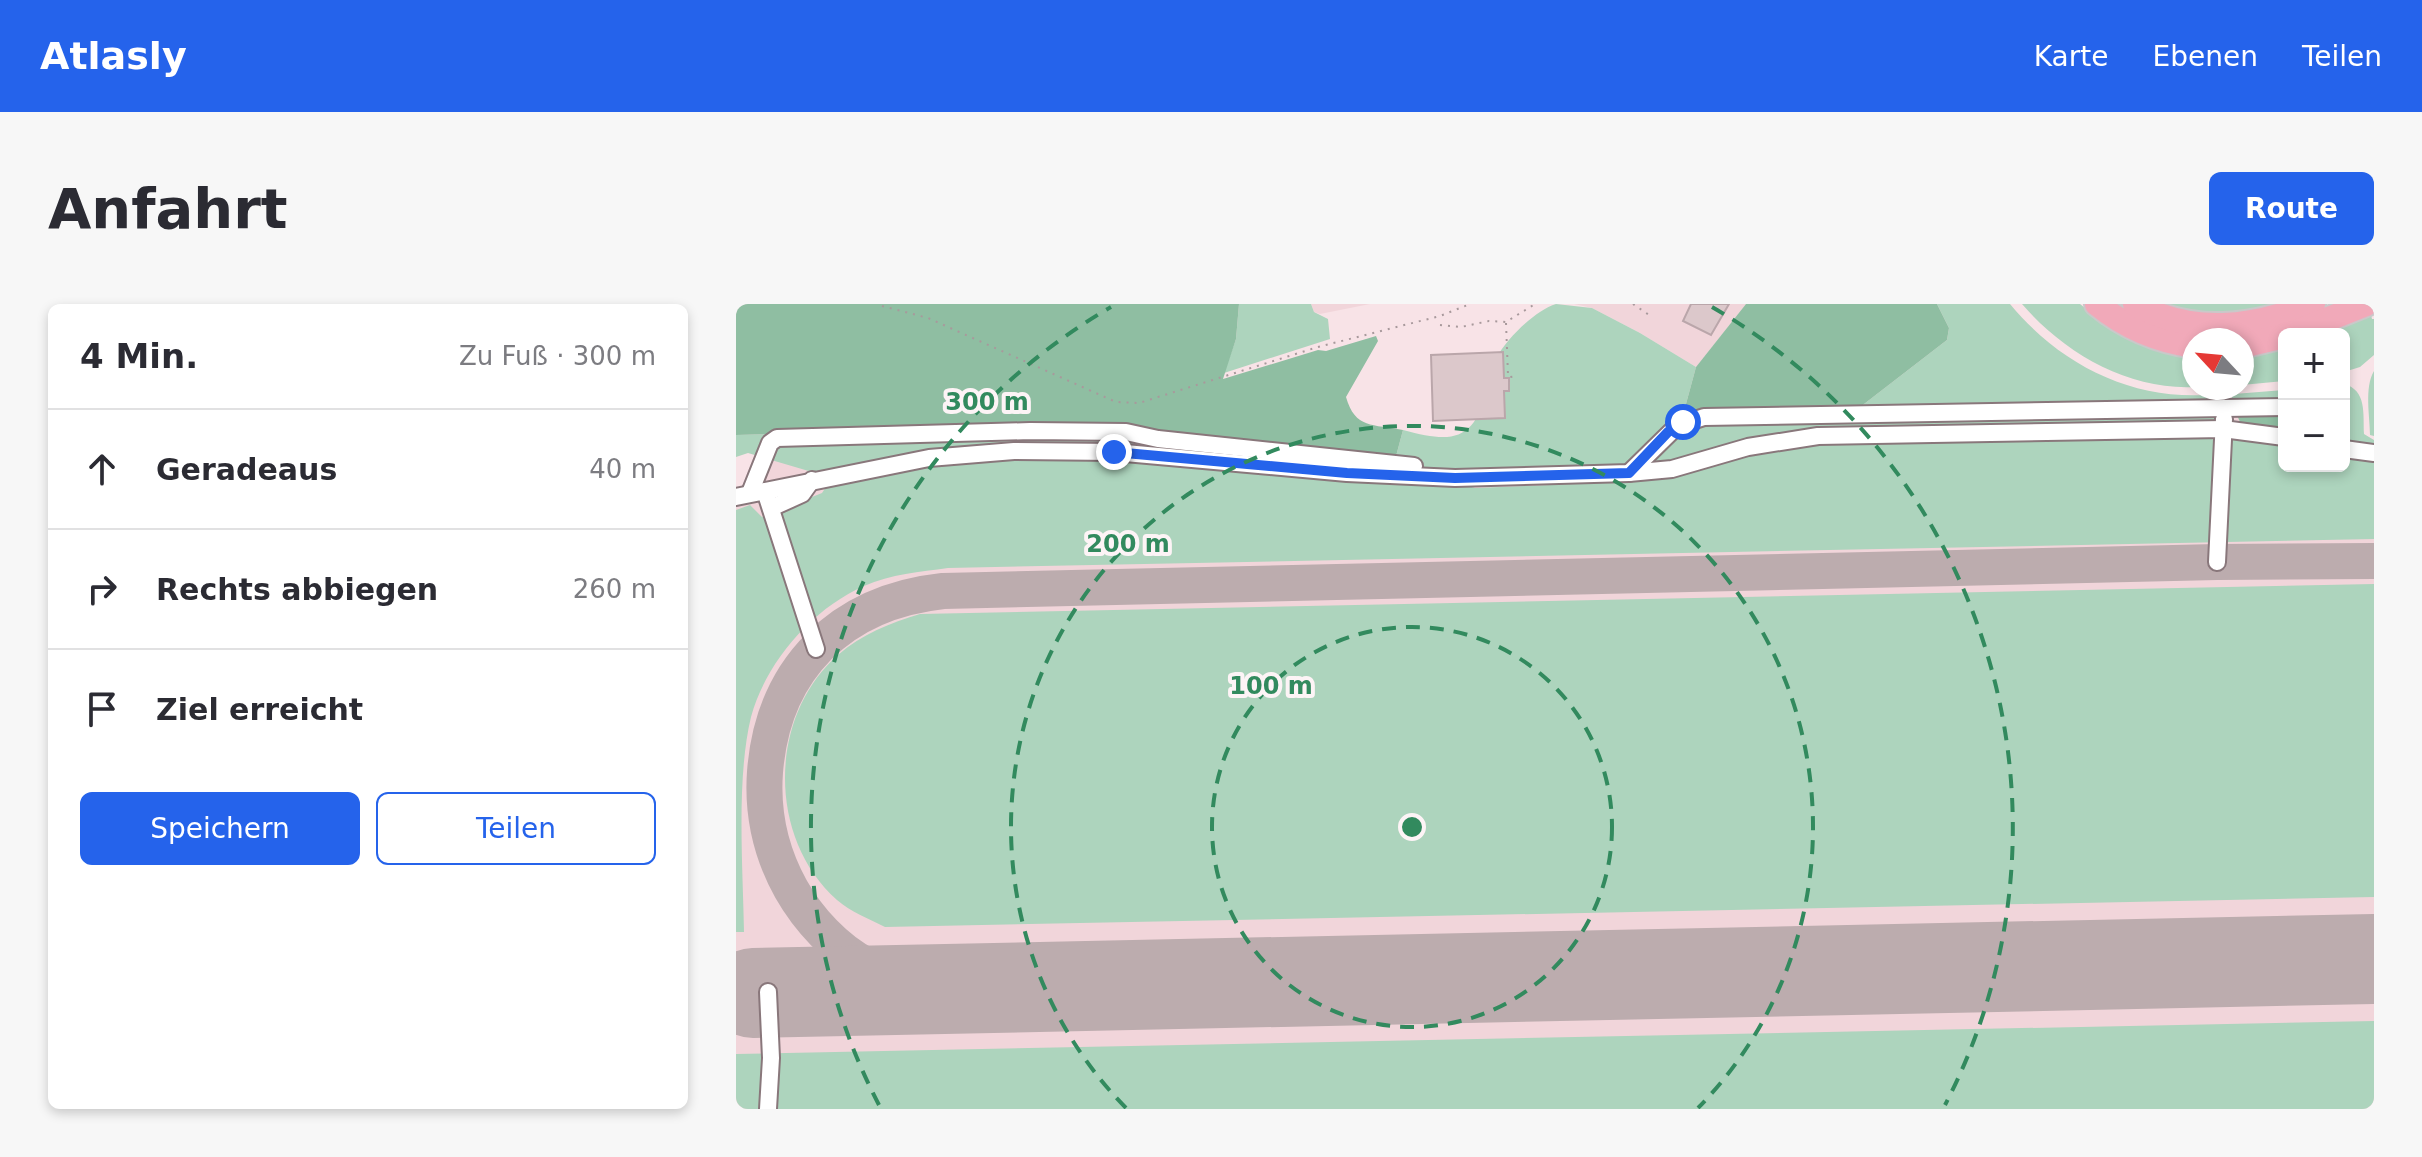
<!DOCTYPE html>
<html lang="de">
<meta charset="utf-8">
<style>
:root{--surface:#fff;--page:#f7f7f7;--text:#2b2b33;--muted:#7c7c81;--line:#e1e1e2;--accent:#2563eb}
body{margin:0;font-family:"DejaVu Sans",sans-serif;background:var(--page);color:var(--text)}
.controls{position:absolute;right:24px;top:24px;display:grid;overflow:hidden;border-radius:12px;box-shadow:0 4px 12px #0003}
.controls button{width:72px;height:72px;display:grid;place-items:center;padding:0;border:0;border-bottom:2px solid var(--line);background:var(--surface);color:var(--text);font:40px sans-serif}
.compass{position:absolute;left:1446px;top:24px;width:72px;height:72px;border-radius:50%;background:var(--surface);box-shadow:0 4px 12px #0003;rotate:296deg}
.stop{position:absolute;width:24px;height:24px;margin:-18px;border:6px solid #2563eb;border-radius:50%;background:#fff}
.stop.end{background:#2563eb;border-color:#fff;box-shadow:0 2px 8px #0008}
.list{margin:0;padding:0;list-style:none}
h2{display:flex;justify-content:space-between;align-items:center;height:104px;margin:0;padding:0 32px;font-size:34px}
h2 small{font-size:26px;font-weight:400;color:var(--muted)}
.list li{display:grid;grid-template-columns:52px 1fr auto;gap:24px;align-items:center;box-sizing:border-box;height:120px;padding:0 32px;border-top:2px solid var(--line)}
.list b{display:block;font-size:30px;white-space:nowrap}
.list em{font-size:26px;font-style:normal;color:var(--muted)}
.actions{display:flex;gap:16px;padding:24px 32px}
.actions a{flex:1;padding:18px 0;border:2px solid var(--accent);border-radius:12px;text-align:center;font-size:28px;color:var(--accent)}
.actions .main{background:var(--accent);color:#fff}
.icon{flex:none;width:44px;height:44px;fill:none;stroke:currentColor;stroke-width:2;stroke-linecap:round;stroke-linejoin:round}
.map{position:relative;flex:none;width:1638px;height:805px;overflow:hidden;border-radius:12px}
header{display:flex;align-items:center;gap:48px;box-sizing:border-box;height:112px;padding:0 40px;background:var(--accent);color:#fff}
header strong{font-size:38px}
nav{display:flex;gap:44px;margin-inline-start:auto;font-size:28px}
.intro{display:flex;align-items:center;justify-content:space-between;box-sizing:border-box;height:192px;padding:0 48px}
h1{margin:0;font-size:56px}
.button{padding:20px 36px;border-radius:12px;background:var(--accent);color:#fff;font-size:28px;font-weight:700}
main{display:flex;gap:48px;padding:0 48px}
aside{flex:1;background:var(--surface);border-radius:12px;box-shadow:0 4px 12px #0003}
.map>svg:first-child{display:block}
.built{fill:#f1d5da}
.green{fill:#add4bd}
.forest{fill:#8fbea2}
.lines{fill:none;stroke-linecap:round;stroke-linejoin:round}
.taxiway{stroke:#bcacae;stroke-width:36}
.runway{stroke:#bcacae;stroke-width:90}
.building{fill:#dcc8cb;stroke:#baa6aa;stroke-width:2}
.minor-casing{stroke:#89777b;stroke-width:20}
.highway-casing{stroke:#cac8c9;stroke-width:28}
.path{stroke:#a8999c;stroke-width:2;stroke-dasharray:2 6;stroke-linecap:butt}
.minor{stroke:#fff;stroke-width:16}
.highway{stroke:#f1a9b9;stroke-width:24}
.route{stroke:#2563eb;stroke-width:10}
.ring{fill:none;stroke:#328a5e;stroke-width:4;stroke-dasharray:14 10}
.centre{fill:#328a5e;stroke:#fdf4f6;stroke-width:4}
.ring-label{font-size:24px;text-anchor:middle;font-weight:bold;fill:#328a5e;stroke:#fdf4f6;stroke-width:8;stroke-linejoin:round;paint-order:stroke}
</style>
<header>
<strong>Atlasly</strong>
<nav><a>Karte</a><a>Ebenen</a><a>Teilen</a></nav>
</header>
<div class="intro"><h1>Anfahrt</h1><a class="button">Route</a></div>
<main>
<aside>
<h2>4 Min.<small>Zu Fuß · 300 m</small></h2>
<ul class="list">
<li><svg class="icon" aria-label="ahead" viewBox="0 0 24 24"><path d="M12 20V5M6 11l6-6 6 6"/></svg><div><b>Geradeaus</b></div><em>40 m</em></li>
<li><svg class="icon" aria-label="right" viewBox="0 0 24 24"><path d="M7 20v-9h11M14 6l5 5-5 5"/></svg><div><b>Rechts abbiegen</b></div><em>260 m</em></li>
<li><svg class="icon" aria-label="arrive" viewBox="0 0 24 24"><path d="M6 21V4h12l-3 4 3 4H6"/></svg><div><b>Ziel erreicht</b></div></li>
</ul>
<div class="actions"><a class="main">Speichern</a><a>Teilen</a></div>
</aside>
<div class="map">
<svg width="1638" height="805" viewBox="0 0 1638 805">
<rect width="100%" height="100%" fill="#f8e3e7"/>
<!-- built -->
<g class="built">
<polygon points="575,0 634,0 584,10 578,8"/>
<polygon points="838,0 1010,0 960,63 904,29 856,4"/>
<polygon points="1548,98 1548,162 1608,162 1608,133 1638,140 1638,805 0,805 0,184 11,180 31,130 895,158 947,111"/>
</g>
<!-- green -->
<g class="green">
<polygon points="503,0 575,0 578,8 592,15 594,35 488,69 500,35"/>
<path d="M820 0 856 4 904 29 960 63 947 111 894 161 720 169 192 149 76 168 12 149 0 153V131L294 123 659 156 667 126C719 140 738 137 753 82 755 73 756 61 761 53 771 34 800 6 820 0Z"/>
<path d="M1201 0H1274C1323 59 1392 95 1469 91L1475 100 1119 107 1211 36 1213 24Z"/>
<path d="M1286 0H1344L1370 21 1458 53V83C1392 86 1328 49 1286 0Z"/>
<polygon points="1424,0 1542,0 1494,10 1468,10"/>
<polygon points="1635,11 1636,15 1638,15 1638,51 1624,63 1608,68 1608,30 1588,30"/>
<polygon points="1548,44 1548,77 1506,81 1506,53"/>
<path d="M1638 67V132L1634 131C1634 112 1628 84 1638 67Z"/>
<path d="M1608 80C1631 86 1627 110 1628 130L1638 136V142L1608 137Z"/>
<polygon points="1548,86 1548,100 1496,101 1496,93 1498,90"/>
<polygon points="1482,104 1482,114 1476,119 1042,130 933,159 903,162 948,120"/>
<path d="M1389 130 1400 135 1474 134 1482 138 1503 134 1548 140V162H1608V151L1638 156V235L212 264C184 268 155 270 128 282 76 305 30 358 15 413 0 475 7 563 8 628H0V206L14 201 26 213 86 189 92 180 99 179 100 182 105 180V177L188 163 194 158 327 151 720 178 739 184 813 181 819 177 1082 137Z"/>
<path d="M1638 280V593L149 623C133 615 115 608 101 596 31 534 32 412 102 351 126 330 154 319 184 310Z"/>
<polygon points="1638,717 1638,805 0,805 0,750"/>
</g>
<!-- forest -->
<g class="forest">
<path d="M0 0H503L500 35 487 75 582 46 590 47 640 32 642 37 610 93C619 125 637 120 667 126L659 156 294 123 0 131Z"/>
<polygon points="1010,0 1201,0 1213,24 1211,36 1119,107 947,111 960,63"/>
<polygon points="1548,105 1548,124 1504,118 1500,109"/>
</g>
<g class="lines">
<!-- taxiway -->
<path class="taxiway" d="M225 685C192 681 162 677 132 662 100 646 72 615 55 585 35 549 26 509 29 468 37 364 105 298 207 287L1481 258 1638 257"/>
<!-- runway -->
<polyline class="runway" points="17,689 1638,655"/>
</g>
<!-- building -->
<g class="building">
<polygon points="955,0 993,0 975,31 947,17"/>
<polygon points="767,48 768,74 773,74 773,87 768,87 769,114 697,117 695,51"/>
</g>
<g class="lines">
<defs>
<g id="minor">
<polyline points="1608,145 1638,149"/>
<polyline points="893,169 941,122 968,113 1548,103"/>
<polyline points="29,187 80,345"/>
<polyline points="14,189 34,139 41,134 294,127 390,128 422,135 678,162"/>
<polyline points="0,193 193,154 278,147 378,148 611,169 719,174 893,169 936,165 1012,143 1082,132 1487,125 1548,133"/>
<polyline points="35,204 66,190 76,176"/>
<polyline points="1481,258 1488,115"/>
<polyline points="32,688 35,754 32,805"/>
</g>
<g id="highway">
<path d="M1361 0C1389 23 1422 37 1458 42"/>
<path d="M1399 0C1457 32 1517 24 1577 0"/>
<polyline points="1555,30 1630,0"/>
<polyline points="1506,42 1548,32"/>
</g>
</defs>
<!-- minor casing -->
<use href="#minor" class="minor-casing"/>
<!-- highway casing -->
<use href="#highway" class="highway-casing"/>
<!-- path -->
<g class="path">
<polyline points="897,0 916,13"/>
<polyline points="146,2 192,14 380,98 403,99 582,43 704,12 734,0"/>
<polyline points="770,19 772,71 775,71 776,77 773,77"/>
<polyline points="704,21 725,23 753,17 770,18 799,0"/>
</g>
<!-- minor -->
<use href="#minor" class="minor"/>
<!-- highway -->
<use href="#highway" class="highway"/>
</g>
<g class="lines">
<!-- route -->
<polyline class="route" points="378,148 611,169 719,174 893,169 932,128 947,118"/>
</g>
<!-- distance rings -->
<g class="ring">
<circle cx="676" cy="523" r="200"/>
<path d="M390 804A401 401 0 1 1 962 804"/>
<path d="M143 801A601 601 0 0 1 375 3M976 3A601 601 0 0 1 1209 801"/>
</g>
<circle cx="676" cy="523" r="12" class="centre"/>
<g class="ring-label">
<text x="251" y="106">300 m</text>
<text x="392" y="248">200 m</text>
<text x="535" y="390">100 m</text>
</g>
</svg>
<div class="controls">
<button>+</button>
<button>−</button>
</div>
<svg class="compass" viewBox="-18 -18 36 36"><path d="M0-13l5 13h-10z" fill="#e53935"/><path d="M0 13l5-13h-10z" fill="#7c7c81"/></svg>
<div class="stop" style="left:947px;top:118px"></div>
<div class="stop end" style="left:378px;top:148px"></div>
</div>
</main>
